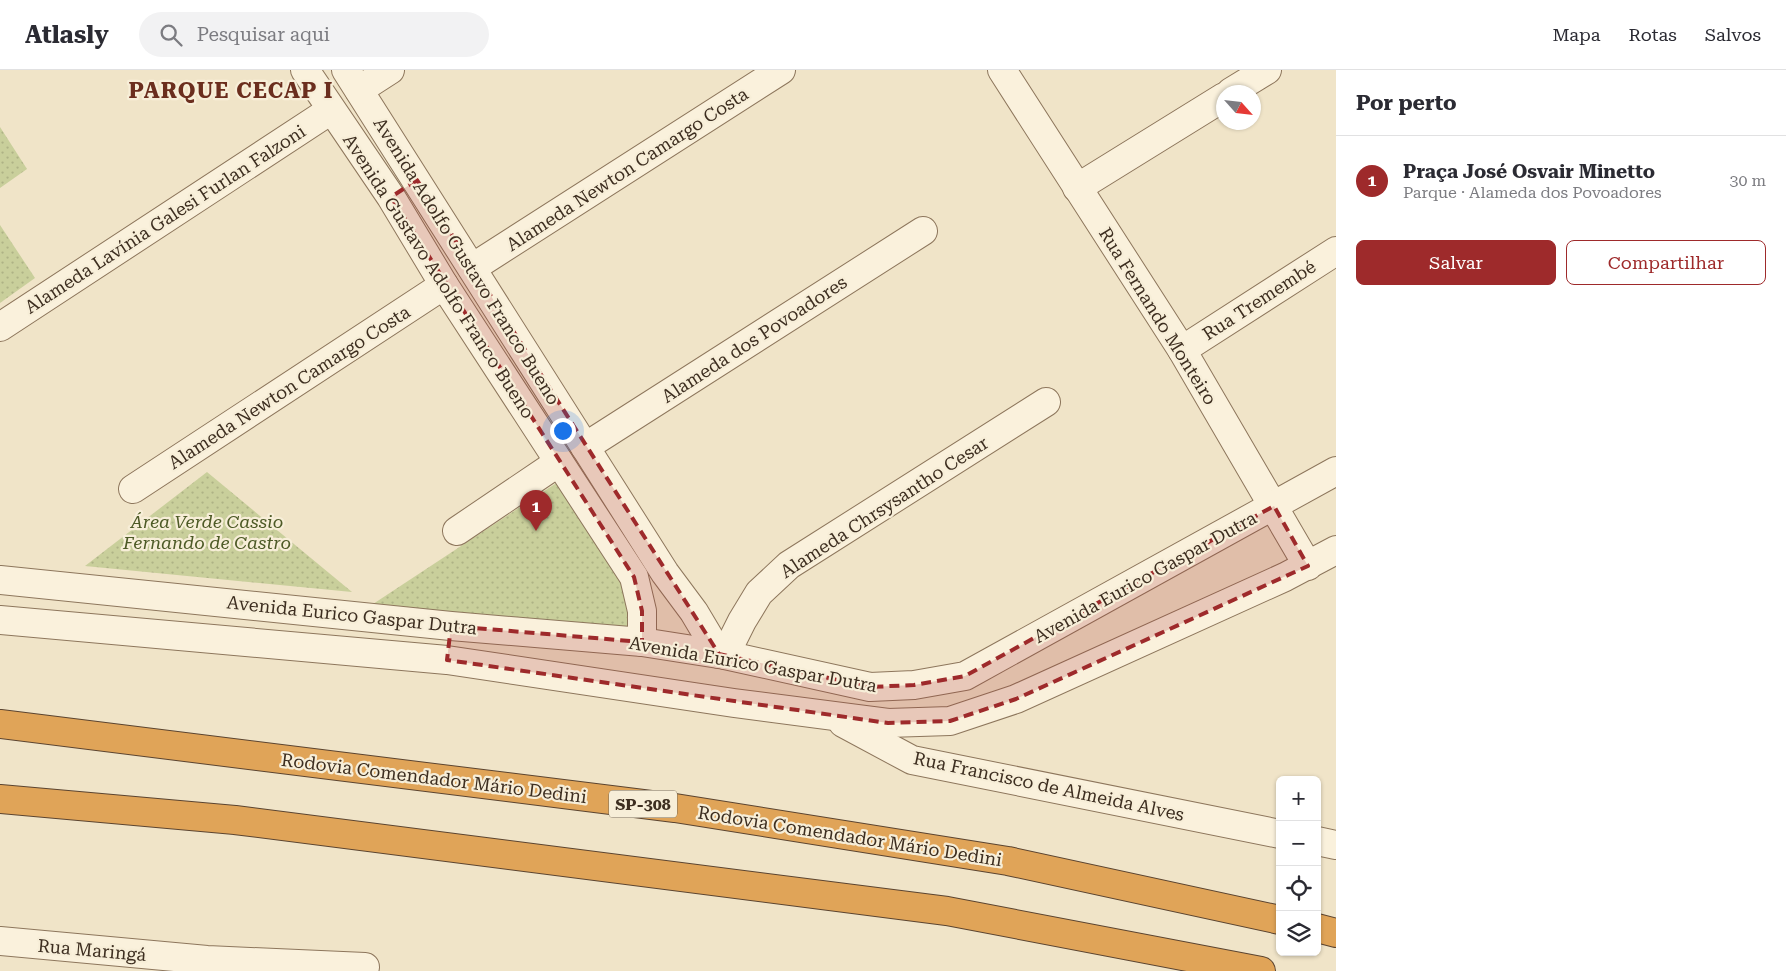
<!DOCTYPE html>
<html lang="pt">
<meta charset="utf-8">
<style>
:root{--surface:#fff;--page:#f2f2f3;--text:#2b2b33;--muted:#7c7c81;--line:#e1e1e2;--accent:#9e2a2b}
body{margin:0;font-family:"Roboto Serif",serif;background:var(--page);color:var(--text)}
.controls{position:absolute;right:15px;bottom:15px;display:grid;overflow:hidden;border-radius:8px;box-shadow:0 1px 4px #0004}
.controls button{width:45px;height:45px;display:grid;place-items:center;padding:0;border:0;border-bottom:1px solid var(--line);background:var(--surface);color:var(--text);font:25px sans-serif}
.compass{position:absolute;left:1216px;top:15px;width:45px;height:45px;border-radius:50%;background:var(--surface);box-shadow:0 1px 4px #0004;rotate:117deg}
.you{position:absolute;left:562px;top:360px;width:18px;height:18px;margin:-12px;border:4px solid #fff;border-radius:50%;background:#1a73e8;box-shadow:0 0 0 8px #1a73e833}
.badge{display:grid;place-items:center;width:32px;height:32px;border-radius:50%;background:var(--accent);color:#fff;font-size:16px;font-weight:700}
.pin{position:absolute;translate:-50% -41px;filter:drop-shadow(0 1px 2px #0008)}
.pin::after{content:'';position:absolute;top:26px;width:18px;height:15px;background:inherit;clip-path:polygon(0 0,100% 0,50% 100%)}
.list{margin:0;padding:0;list-style:none}
h2{display:flex;justify-content:space-between;align-items:center;height:65px;margin:0;padding:0 20px;font-size:21px}
h2 small{font-size:16px;font-weight:400;color:var(--muted)}
.list li{display:grid;grid-template-columns:32px 1fr auto;gap:15px;align-items:center;box-sizing:border-box;height:90px;padding:0 20px;border-top:1px solid var(--line)}
.list b{display:block;font-size:19px;white-space:nowrap}
.list p{margin:0;font-size:16px;white-space:nowrap;color:var(--muted)}
.list em{font-size:16px;font-style:normal;color:var(--muted)}
.actions{display:flex;gap:10px;padding:15px 20px}
.actions a{flex:1;padding:11px 0;border:1px solid var(--accent);border-radius:8px;text-align:center;font-size:18px;color:var(--accent)}
.actions .main{background:var(--accent);color:#fff}
.icon{flex:none;width:28px;height:28px;fill:none;stroke:currentColor;stroke-width:2;stroke-linecap:round;stroke-linejoin:round}
.map{position:relative;flex:none;width:1336px;height:901px;overflow:hidden}
header{display:flex;align-items:center;gap:30px;box-sizing:border-box;height:70px;padding:0 25px;background:var(--surface);border-bottom:1px solid var(--line)}
header strong{font-size:24px}
nav{display:flex;gap:28px;margin-inline-start:auto;font-size:18px}
.search{width:350px;height:45px;background:var(--page);display:flex;align-items:center;gap:12px;box-sizing:border-box;padding:0 18px;border-radius:28px;color:var(--muted);font-size:19px}
main{display:flex}
aside{flex:1;background:var(--surface)}
.map>svg:first-child{display:block}
.park{fill:url(#park-dots)}
.lines{fill:none;stroke-linecap:round;stroke-linejoin:round}
.minor-casing{stroke:#8d765c;stroke-width:30}
.highway-casing{stroke:#5b4430;stroke-width:30}
.minor{stroke:#faf1dc;stroke-width:28}
.highway{stroke:#e0a458;stroke-width:28}
.marked{fill:#9e2a2b;fill-opacity:0.2;stroke:#9e2a2b;stroke-width:4;stroke-dasharray:10 6;stroke-linejoin:round}
.labels{text-anchor:middle;dominant-baseline:central;stroke-width:4.5;stroke-linejoin:round;paint-order:stroke}
.shield{fill:#f7eed8;stroke:#756857;stroke-width:1}
.shield-label{font-size:16px;font-weight:bold;fill:#3d2e20}
.street-label{font-size:18px;fill:#3d2e20;stroke:#f7eed8}
.park-label{font-size:18px;font-style:italic;fill:#4d5a26;stroke:#f7eed8}
.district-label{font-size:22px;font-weight:bold;letter-spacing:1px;fill:#6b2e1e;stroke:#f7eed8}
</style>
<header>
<strong>Atlasly</strong>
<div class="search"><svg class="icon" aria-label="search" viewBox="0 0 24 24"><circle cx="10" cy="10" r="6"/><path d="M15 15l6 6"/></svg>Pesquisar aqui</div>
<nav><a>Mapa</a><a>Rotas</a><a>Salvos</a></nav>
</header>
<main>
<div class="map">
<svg width="1336" height="901" viewBox="0 0 1336 901">
<defs>
<pattern id="park-dots" width="8" height="8" patternUnits="userSpaceOnUse" patternTransform="scale(1.25)"><rect width="8" height="8" fill="#c9cf9b"/><path d="M2 2h.1M6 6h.1" fill="none" stroke="#aeb285" stroke-width="1.8" stroke-linecap="round"/></pattern>
</defs>
<rect width="100%" height="100%" fill="#f0e4c8"/>
<!-- park -->
<g class="park">
<polygon points="0,57 27,99 0,118"/>
<polygon points="0,155 35,208 0,233"/>
<polygon points="207,402 352,522 85,496"/>
<polygon points="558,412 622,511 631,558 370,536"/>
</g>
<g class="lines">
<defs>
<g id="minor">
<polyline points="305,0 391,127 444,215 634,507 642,541 642,572"/>
<polyline points="346,0 665,503 694,542 719,584"/>
<polyline points="1002,0 1182,280 1308,496"/>
<polyline points="359,20 390,0"/>
<polyline points="1231,22 1267,0"/>
<polyline points="1077,118 1224,27"/>
<polyline points="472,198 781,0"/>
<polyline points="0,257 331,40"/>
<polyline points="1182,280 1336,181"/>
<polyline points="585,377 923,161"/>
<polyline points="133,419 444,215"/>
<polyline points="457,461 559,392"/>
<polyline points="0,510 451,556 642,572 725,585 870,617 914,615 965,606 1336,401"/>
<polyline points="0,550 447,590 734,633 888,653 950,651 1016,629 1285,507 1336,480"/>
<polyline points="725,585 742,551 759,523 789,495 1046,332"/>
<polyline points="843,653 912,690 1280,764"/>
<polyline points="1317,771 1336,775"/>
<polyline points="0,871 207,890 365,897"/>
</g>
<g id="highway">
<polyline points="0,654 675,738 1008,791 1280,850"/>
<polyline points="0,729 235,750 947,841 1261,901"/>
<polyline points="1317,858 1336,863"/>
</g>
</defs>
<!-- minor casing -->
<use href="#minor" class="minor-casing"/>
<!-- highway casing -->
<use href="#highway" class="highway-casing"/>
<!-- minor -->
<use href="#minor" class="minor"/>
<!-- highway -->
<use href="#highway" class="highway"/>
</g>
<!-- marked area -->
<path class="marked" d="M417 110 719 584 870 617 914 615 965 606 1274 436 1308 496 1016 629 950 651 888 653 447 590 451 556 642 572V541L634 507 391 127Z"/>
<g class="labels">
<!-- shield labels -->
<rect class="shield" x="609" y="720.5" width="68" height="27" rx="4"/>
<g class="shield-label">
<text x="643" y="734">SP-308</text>
</g>
<!-- street labels -->
<g class="street-label">
<text transform="translate(627 99) rotate(-33)">Alameda Newton Camargo Costa</text>
<text transform="translate(165 149) rotate(-33)">Alameda Lavínia Galesi Furlan Falzoni</text>
<text transform="translate(467 191) rotate(58)">Avenida Adolfo Gustavo Franco Bueno</text>
<text transform="translate(439 206) rotate(57)">Avenida Gustavo Adolfo Franco Bueno</text>
<text transform="translate(1259 230) rotate(-33)">Rua Tremembé</text>
<text transform="translate(1158 246) rotate(58)">Rua Fernando Monteiro</text>
<text transform="translate(754 269) rotate(-33)">Alameda dos Povoadores</text>
<text transform="translate(289 317) rotate(-33)">Alameda Newton Camargo Costa</text>
<text transform="translate(884 437) rotate(-33)">Alameda Chrsysantho Cesar</text>
<text transform="translate(1145 507) rotate(-29)">Avenida Eurico Gaspar Dutra</text>
<text transform="translate(352 545) rotate(6)">Avenida Eurico Gaspar Dutra</text>
<text transform="translate(753 594) rotate(10)">Avenida Eurico Gaspar Dutra</text>
<text transform="translate(434 708) rotate(7)">Rodovia Comendador Mário Dedini</text>
<text transform="translate(1049 716) rotate(12)">Rua Francisco de Almeida Alves</text>
<text transform="translate(850 766) rotate(9)">Rodovia Comendador Mário Dedini</text>
<text transform="translate(92 880) rotate(5)">Rua Maringá</text>
</g>
<!-- park labels -->
<g class="park-label">
<text x="207" y="451">Área Verde Cassio<tspan x="207" dy="21">Fernando de Castro</tspan></text>
</g>
<!-- district labels -->
<g class="district-label">
<text x="231" y="20">PARQUE CECAP I</text>
</g>
</g>
</svg>
<div class="controls">
<button>+</button>
<button>−</button>
<button><svg class="icon" aria-label="locate" viewBox="0 0 24 24"><circle cx="12" cy="12" r="6"/><path d="M12 2v4M12 18v4M2 12h4M18 12h4"/></svg></button>
<button><svg class="icon" aria-label="layers" viewBox="0 0 24 24"><path d="M12 4l9 5-9 5-9-5zM3 14l9 5 9-5"/></svg></button>
</div>
<svg class="compass" viewBox="-18 -18 36 36"><path d="M0-13l5 13h-10z" fill="#e53935"/><path d="M0 13l5-13h-10z" fill="#7c7c81"/></svg>
<div class="you"></div>
<div class="pin badge" style="left:536px;top:461px">1</div>
</div>
<aside>
<h2>Por perto<small></small></h2>
<ul class="list">
<li><span class="badge">1</span><div><b>Praça José Osvair Minetto</b><p>Parque · Alameda dos Povoadores</p></div><em>30 m</em></li>
</ul>
<div class="actions"><a class="main">Salvar</a><a>Compartilhar</a></div>
</aside>
</main>
